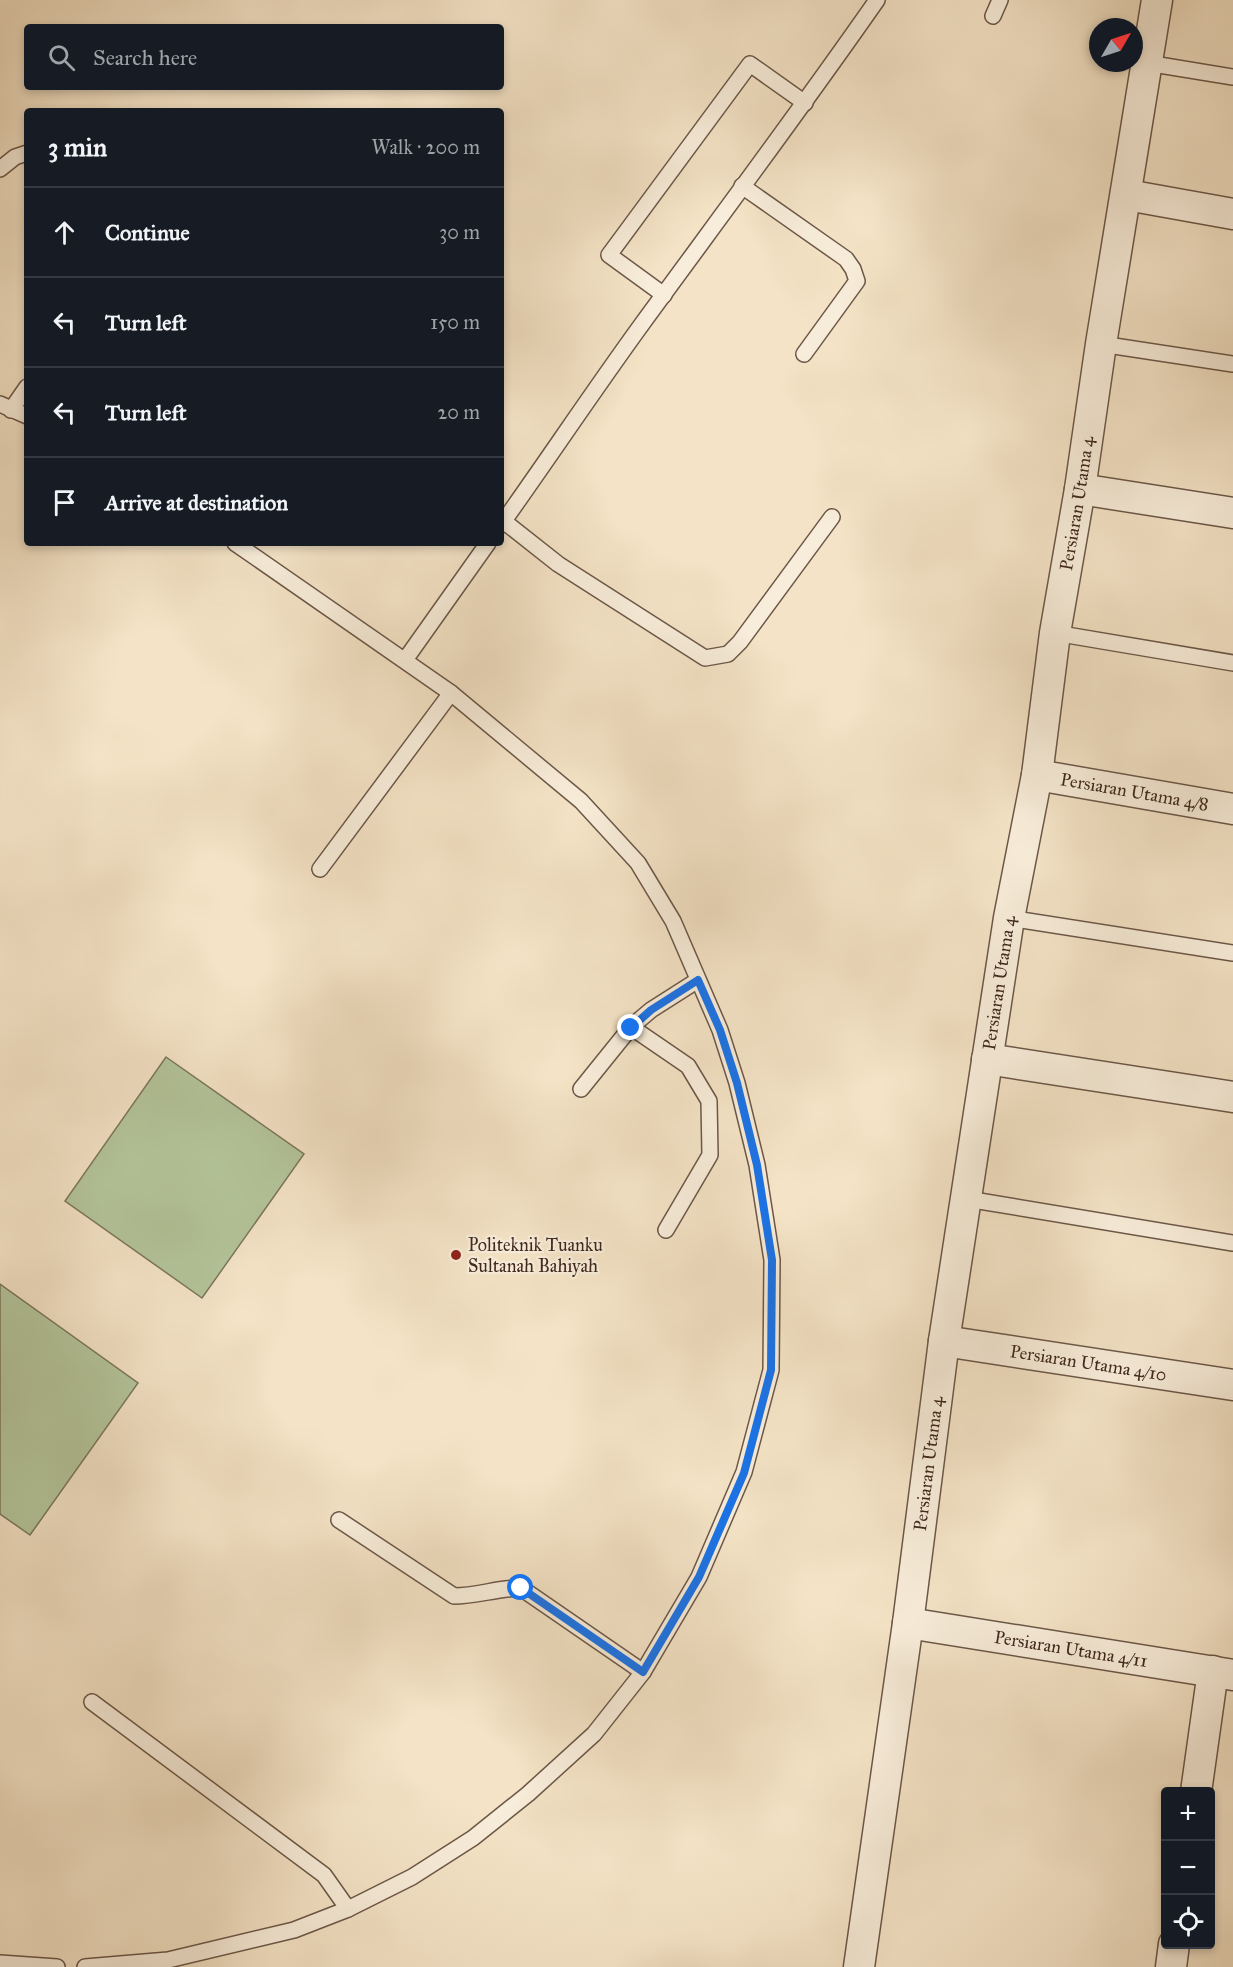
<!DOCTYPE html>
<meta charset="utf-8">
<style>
:root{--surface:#171b24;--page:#20242c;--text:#f1f3f6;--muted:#9ea1a6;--line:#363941}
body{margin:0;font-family:"IM FELL Great Primer",serif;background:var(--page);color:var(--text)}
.controls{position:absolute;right:18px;bottom:18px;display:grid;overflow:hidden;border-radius:6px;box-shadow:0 3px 9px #0003}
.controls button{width:54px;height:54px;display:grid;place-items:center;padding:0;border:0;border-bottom:2px solid var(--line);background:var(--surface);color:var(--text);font:30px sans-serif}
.compass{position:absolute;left:1089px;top:18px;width:54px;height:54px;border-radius:50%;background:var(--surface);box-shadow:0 3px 9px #0003;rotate:51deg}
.stop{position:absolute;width:18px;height:18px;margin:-14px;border:4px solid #1a73e8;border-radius:50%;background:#fff}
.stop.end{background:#1a73e8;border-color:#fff;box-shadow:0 2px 6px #0008}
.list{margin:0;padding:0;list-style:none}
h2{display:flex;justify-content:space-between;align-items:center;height:78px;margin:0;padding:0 24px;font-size:26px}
h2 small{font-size:20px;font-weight:400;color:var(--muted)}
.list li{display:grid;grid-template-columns:39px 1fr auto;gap:18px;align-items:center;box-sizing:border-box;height:90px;padding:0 24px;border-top:2px solid var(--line)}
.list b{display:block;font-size:22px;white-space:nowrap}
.list em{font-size:20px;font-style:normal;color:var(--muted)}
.icon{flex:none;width:33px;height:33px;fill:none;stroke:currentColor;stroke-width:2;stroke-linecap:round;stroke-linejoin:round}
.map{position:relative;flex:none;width:1233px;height:1967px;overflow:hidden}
.search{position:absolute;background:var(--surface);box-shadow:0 3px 9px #0003;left:24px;top:24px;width:480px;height:66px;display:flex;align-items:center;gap:15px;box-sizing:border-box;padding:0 21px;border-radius:6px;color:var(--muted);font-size:22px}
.panel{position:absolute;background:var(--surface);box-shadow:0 3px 9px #0003;left:24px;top:108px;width:480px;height:438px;border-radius:6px}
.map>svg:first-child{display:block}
.grass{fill:#b4c59b;stroke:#7a765c;stroke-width:1.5}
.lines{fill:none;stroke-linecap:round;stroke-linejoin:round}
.lane-casing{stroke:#6c5748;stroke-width:18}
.street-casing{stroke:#6c5748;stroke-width:33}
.lane{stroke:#f8edda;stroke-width:15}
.street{stroke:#f8edda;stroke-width:30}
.route{stroke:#1a73e8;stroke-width:8}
.poi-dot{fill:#8f2418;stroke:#f8edda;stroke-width:2}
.labels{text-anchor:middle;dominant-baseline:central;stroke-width:4.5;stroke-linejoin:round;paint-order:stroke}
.street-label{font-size:18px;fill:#3f281e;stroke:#f8edda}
.poi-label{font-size:18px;fill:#3f281e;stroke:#f8edda;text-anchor:start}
</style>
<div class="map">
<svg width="1233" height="1967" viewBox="0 0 1233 1967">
<rect width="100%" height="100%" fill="#f4e3c6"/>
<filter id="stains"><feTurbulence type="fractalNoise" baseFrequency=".00333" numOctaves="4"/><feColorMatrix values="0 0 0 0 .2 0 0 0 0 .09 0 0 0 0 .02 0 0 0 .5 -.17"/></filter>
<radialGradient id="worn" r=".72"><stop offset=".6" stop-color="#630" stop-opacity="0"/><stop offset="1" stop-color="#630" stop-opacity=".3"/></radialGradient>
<!-- grass -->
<g class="grass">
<polygon points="166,1057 304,1154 202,1298 65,1201"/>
<polygon points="0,1284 138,1383 30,1535 0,1514"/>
</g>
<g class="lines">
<defs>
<g id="lane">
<polyline points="993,16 1000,0"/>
<polyline points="1147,63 1233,77"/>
<polyline points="0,169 15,157 27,153"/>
<polyline points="742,186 846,259 853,269 857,281 804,354"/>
<polyline points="664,295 609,255 750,64 805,103"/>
<polyline points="1101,344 1233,364"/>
<polyline points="0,404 27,416"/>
<polyline points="11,410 27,387"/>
<polyline points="501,519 558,564 705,658 728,654 740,642 832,517"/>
<path d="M501 525C548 459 594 390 642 324 721 216 801 109 877 0"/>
<polyline points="1055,633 1233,663"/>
<polyline points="405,660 488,543"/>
<polyline points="320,869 451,693"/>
<polyline points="1009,918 1233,953"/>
<polyline points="631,1027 688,1066 709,1101 710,1155 666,1230"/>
<polyline points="581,1089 631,1027 651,1010 698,980"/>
<polyline points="967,1199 1233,1243"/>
<path d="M339 1520 454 1596C477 1596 498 1588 521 1588L643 1672"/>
<polyline points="92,1702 324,1875 348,1909"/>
<polyline points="0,1963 57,1967"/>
<polyline points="85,1967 168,1960 294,1930 348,1909 412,1877 473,1838 528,1794 594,1734 643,1672 699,1577 744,1472 771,1370 772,1260 757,1165 737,1083 720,1030 673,921 638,863 581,801 451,693 235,543"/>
</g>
<g id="street">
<polyline points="1127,195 1233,214"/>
<polyline points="1080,489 1233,513"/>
<path id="s1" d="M1037 775 1233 809"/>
<polyline points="987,1059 1233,1097"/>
<path id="s2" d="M944 1341 1233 1385"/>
<path id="s3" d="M908 1623 1233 1675"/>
<polyline points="1196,1792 1213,1671"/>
<path id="s4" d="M859 1967 908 1623 944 1341 1009 918 1037 775 1055 633 1080 489 1101 344 1157 0"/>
<polyline points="1171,1967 1174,1944"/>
</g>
</defs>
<!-- lane casing -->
<use href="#lane" class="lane-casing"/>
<!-- street casing -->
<use href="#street" class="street-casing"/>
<!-- lane -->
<use href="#lane" class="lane"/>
<!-- street -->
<use href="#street" class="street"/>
</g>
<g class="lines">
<!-- route -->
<polyline class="route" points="521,1588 643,1672 699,1577 744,1473 771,1370 772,1260 757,1165 737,1083 720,1030 698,980 651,1010 631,1028"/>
</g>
<!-- markers -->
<circle class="poi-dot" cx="456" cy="1255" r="6"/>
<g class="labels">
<!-- street labels -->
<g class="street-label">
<text stroke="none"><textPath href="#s4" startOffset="1480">Persiaran Utama 4</textPath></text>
<text stroke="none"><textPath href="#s1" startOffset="99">Persiaran Utama 4/8</textPath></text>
<text stroke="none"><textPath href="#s4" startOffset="994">Persiaran Utama 4</textPath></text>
<text stroke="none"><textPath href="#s2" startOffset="146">Persiaran Utama 4/10</textPath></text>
<text stroke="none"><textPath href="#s4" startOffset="508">Persiaran Utama 4</textPath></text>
<text stroke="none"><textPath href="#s3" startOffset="165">Persiaran Utama 4/11</textPath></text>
</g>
<!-- poi labels -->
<g class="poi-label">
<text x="468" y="1245">Politeknik Tuanku<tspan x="468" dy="21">Sultanah Bahiyah</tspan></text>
</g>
</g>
<rect width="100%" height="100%" filter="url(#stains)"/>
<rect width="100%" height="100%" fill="url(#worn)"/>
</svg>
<div class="controls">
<button>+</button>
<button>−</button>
<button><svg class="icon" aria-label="locate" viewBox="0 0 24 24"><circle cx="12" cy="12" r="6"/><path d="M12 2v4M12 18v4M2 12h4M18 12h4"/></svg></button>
</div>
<svg class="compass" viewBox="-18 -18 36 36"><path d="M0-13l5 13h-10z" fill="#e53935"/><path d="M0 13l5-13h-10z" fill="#9ea1a6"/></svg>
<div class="stop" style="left:521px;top:1588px"></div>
<div class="stop end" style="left:631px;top:1028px"></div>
<div class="search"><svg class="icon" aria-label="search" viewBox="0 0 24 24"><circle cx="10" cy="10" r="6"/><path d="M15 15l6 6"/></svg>Search here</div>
<section class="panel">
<h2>3 min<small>Walk · 200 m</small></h2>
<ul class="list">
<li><svg class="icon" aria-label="ahead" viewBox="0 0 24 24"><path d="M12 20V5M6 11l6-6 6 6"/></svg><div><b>Continue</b></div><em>30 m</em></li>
<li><svg class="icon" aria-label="left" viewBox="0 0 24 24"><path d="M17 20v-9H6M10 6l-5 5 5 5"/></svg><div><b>Turn left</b></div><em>150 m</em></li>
<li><svg class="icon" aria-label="left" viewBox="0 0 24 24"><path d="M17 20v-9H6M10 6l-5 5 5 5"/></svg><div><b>Turn left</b></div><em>20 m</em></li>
<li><svg class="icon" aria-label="arrive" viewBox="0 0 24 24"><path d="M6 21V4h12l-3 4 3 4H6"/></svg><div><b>Arrive at destination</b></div></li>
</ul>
</section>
</div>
